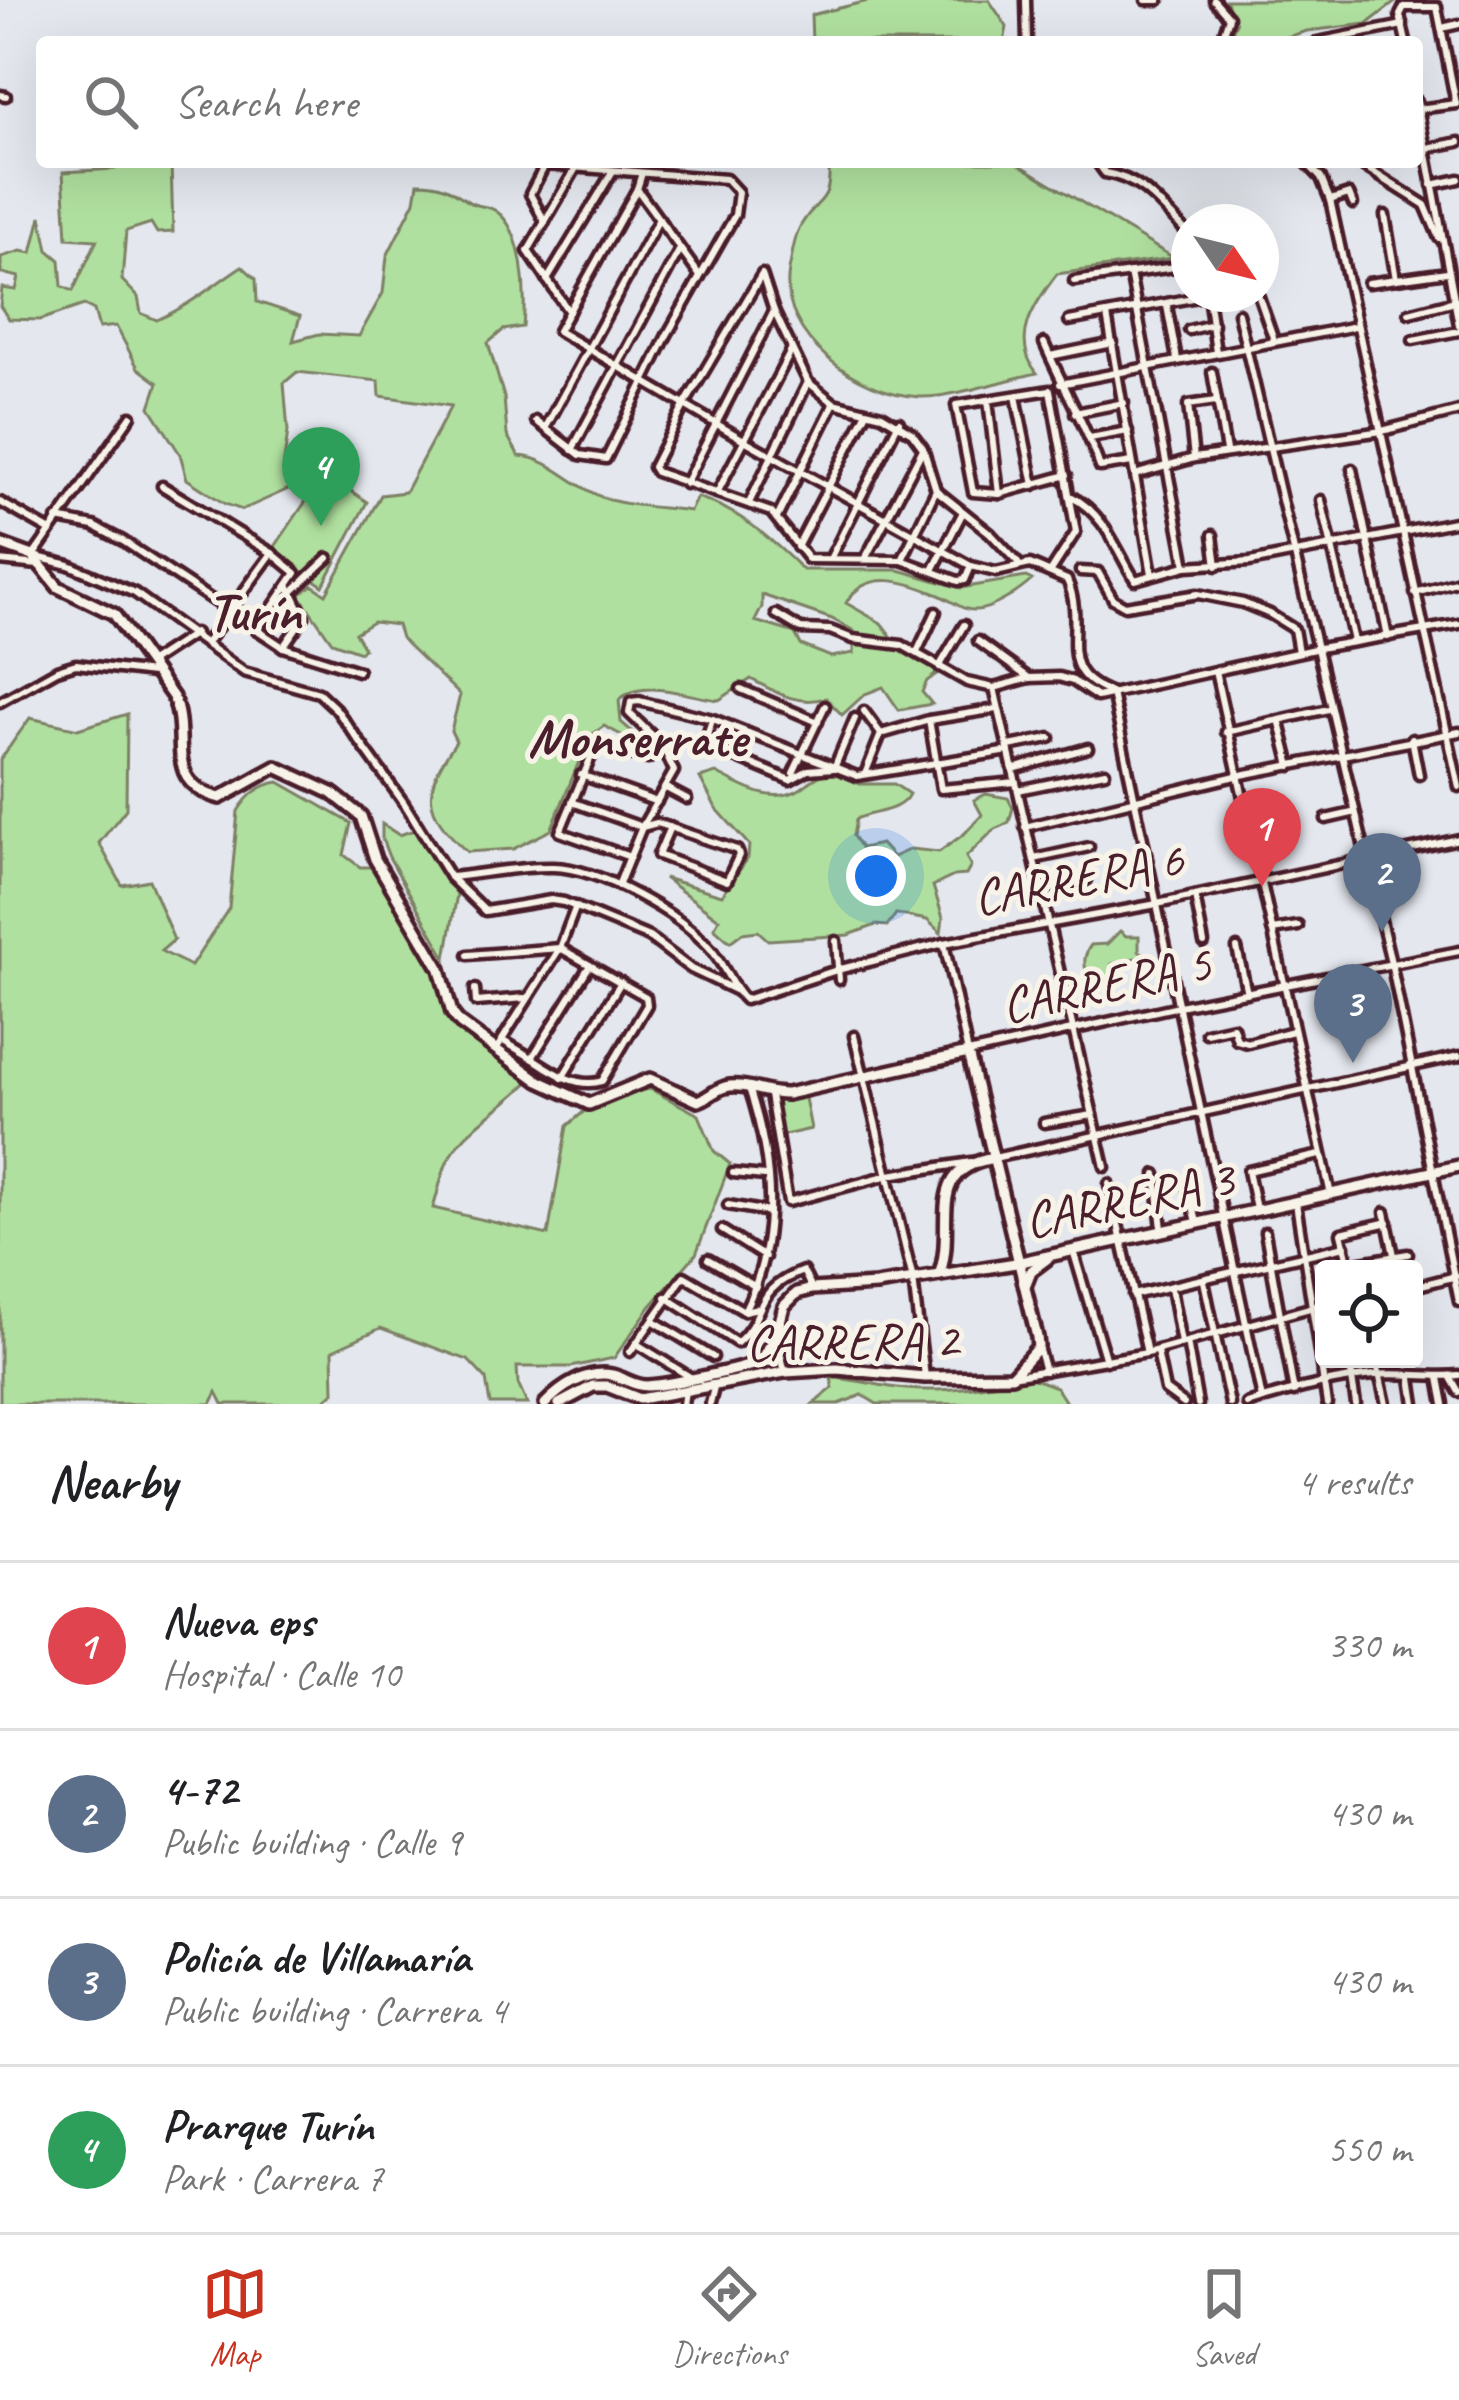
<!DOCTYPE html>
<meta charset="utf-8">
<style>
:root{--surface:#fff;--page:#f2f2f2;--text:#202124;--muted:#757577;--line:#e0e0e0;--accent:#c8321e}
body{margin:0;font-family:Caveat,sans-serif;background:var(--page);color:var(--text)}
.controls{position:absolute;right:36px;bottom:36px;display:grid;overflow:hidden;border-radius:12px;box-shadow:0 12px 48px #0002}
.controls button{width:108px;height:108px;display:grid;place-items:center;padding:0;border:0;border-bottom:3px solid var(--line);background:var(--surface);color:var(--text);font:60px sans-serif}
.compass{position:absolute;left:1171px;top:204px;width:108px;height:108px;border-radius:50%;background:var(--surface);box-shadow:0 12px 48px #0002;rotate:125deg}
.you{position:absolute;left:876px;top:876px;width:42px;height:42px;margin:-30px;border:9px solid #fff;border-radius:50%;background:#1a73e8;box-shadow:0 0 0 18px #1a73e833}
.badge{display:grid;place-items:center;width:78px;height:78px;border-radius:50%;background:var(--accent);color:#fff;font-size:39px;font-weight:700}
.pin{position:absolute;translate:-50% -99px;filter:drop-shadow(0 3px 6px #0008)}
.pin::after{content:'';position:absolute;top:63px;width:42px;height:36px;background:inherit;clip-path:polygon(0 0,100% 0,50% 100%)}
.list{margin:0;padding:0;list-style:none}
h2{display:flex;justify-content:space-between;align-items:center;height:156px;margin:0;padding:0 48px;font-size:51px}
h2 small{font-size:39px;font-weight:400;color:var(--muted)}
.list li{display:grid;grid-template-columns:78px 1fr auto;gap:36px;align-items:center;box-sizing:border-box;height:168px;padding:0 48px;border-top:3px solid var(--line)}
.list b{display:block;font-size:45px;white-space:nowrap}
.list p{margin:0;font-size:39px;white-space:nowrap;color:var(--muted)}
.list em{font-size:39px;font-style:normal;color:var(--muted)}
.icon{flex:none;width:66px;height:66px;fill:none;stroke:currentColor;stroke-width:2;stroke-linecap:round;stroke-linejoin:round}
.map{position:relative;flex:none;width:1459px;height:1404px;overflow:hidden}
.search{position:absolute;background:var(--surface);box-shadow:0 12px 48px #0002;left:36px;right:36px;top:36px;height:132px;display:flex;align-items:center;gap:30px;box-sizing:border-box;padding:0 42px;border-radius:12px;color:var(--muted);font-size:45px}
.sheet{height:828px;background:var(--surface)}
nav{display:flex;justify-content:space-around;align-items:center;box-sizing:border-box;height:168px;border-top:3px solid var(--line);background:var(--surface);font-size:33px;color:var(--muted)}
nav a{display:grid;justify-items:center;gap:6px}
nav .on{color:var(--accent)}
.map>svg:first-child{display:block}
.green{fill:#b0e09f;stroke:#7d8065;stroke-width:3;fill-rule:evenodd}
.lines{fill:none;stroke-linecap:round;stroke-linejoin:round}
.street-casing{stroke:#4a1f2b;stroke-width:15}
.secondary-casing{stroke:#4a1f2b;stroke-width:18}
.street{stroke:#f7f3e8;stroke-width:6}
.secondary{stroke:#f7f3e8;stroke-width:9}
.labels{text-anchor:middle;dominant-baseline:central;stroke-width:10;stroke-linejoin:round;paint-order:stroke}
.street-label{font-size:51px;fill:#4a1f2b;stroke:#f7f3e8}
.neighbourhood-label{font-size:54px;font-weight:bold;fill:#4a1f2b;stroke:#f7f3e8}
</style>
<div class="map">
<svg width="1459" height="1404" viewBox="0 0 1459 1404">
<rect width="100%" height="100%" fill="#e4e7ee"/>
<filter id="ink" filterUnits="userSpaceOnUse"><feTurbulence type="fractalNoise" baseFrequency=".00833" numOctaves="2"/><feDisplacementMap in="SourceGraphic" scale="24" xChannelSelector="R" yChannelSelector="G"/><feConvolveMatrix kernelMatrix="1 2 1 2 8 2 1 2 1" color-interpolation-filters="sRGB"/></filter>
<g filter="url(#ink)">
<!-- green -->
<g class="green">
<polygon points="872,0 989,0 1007,27 1004,42 812,42 811,15"/>
<polygon points="1226,0 1398,0 1367,24 1307,31 1270,42 1228,42 1236,23"/>
<path d="M122 162H171L173 232 157 233 151 223 126 231 122 280 138 297 141 313 157 320C189 306 213 285 242 266L256 279 257 302 300 316 293 341 319 334 359 336 383 293 387 256 415 201 418 183C443 183 450 189 469 202 477 207 488 205 496 211 525 231 526 295 523 327L503 330 488 343 504 397 507 435 519 456C552 458 573 487 604 498 631 507 662 507 690 511L697 497C741 511 771 539 803 570H899L961 588 1026 577 1032 580C1020 591 991 611 974 610 961 610 951 600 939 595 909 582 867 567 846 603L881 623 898 645 938 673 927 681 922 692 932 704 899 710 883 687 865 694 842 715 826 698C797 706 777 693 751 679L719 700C688 697 643 677 619 700L621 722 635 734 625 737 604 726 589 737 551 830 513 849 467 852C420 808 423 790 456 741L451 731 460 695 401 638 397 625 373 622 355 633 364 648 360 652 332 642 299 595 312 585 326 594 381 495 405 492 451 406 380 396 379 381 297 372 284 383 288 431 284 462 293 487 242 510 225 504 187 479 180 454 150 407 158 383 138 368 116 326 99 328 94 310 84 305 40 320 9 319 0 306 2 288 16 290 19 277 1 273V257L21 251 32 253 41 216 48 250 60 260 62 286 73 291 97 240 67 238 63 172 115 169ZM762 595 832 619 854 631V653L831 657 801 645 795 633 755 621 762 607Z"/>
<path d="M829 162H1015L1174 258 1057 274C1034 304 1010 339 1037 373 1005 380 950 398 920 397 860 395 777 337 789 270 792 257 794 236 801 225 819 195 831 206 829 162Z"/>
<polygon points="325,473 367,502 323,586 272,551"/>
<path d="M127 714 126 809 99 843 122 885 149 880 174 940 161 951 191 966 229 908 238 811C248 795 259 785 279 782L351 823 344 855 360 867H375L436 974 450 1022 532 1078C506 1108 457 1130 444 1170 440 1182 437 1196 433 1208L548 1235 567 1126 588 1108 626 1093 650 1089 699 1115 714 1151 730 1164 696 1254 650 1307 614 1358 571 1367H517L518 1384 527 1404H490L486 1379 468 1360 381 1328 333 1350 334 1392 321 1404H223L217 1392 211 1404H0V760L30 718 78 729Z"/>
<path d="M835 772 860 784H894L909 794C901 812 874 811 856 819L853 836 861 848 881 844 893 857 911 849 939 852 964 834 982 815 974 800 986 794 1008 798 1013 808 1009 822 994 830 966 857 971 866 966 875 954 876 933 886 943 918 941 933 927 920 896 914 887 926 876 925 849 935 768 940 758 931 742 933 730 942 714 928 719 919 664 878 722 895 748 858 749 845 716 808 700 778 716 773C741 786 773 806 800 789 813 780 818 774 835 772Z"/>
<polygon points="382,824 399,835 414,830 457,894 446,958 389,857 382,839"/>
<path d="M1120 931 1126 936H1139V951L1147 955 1112 964 1115 980 1100 989 1096 987 1093 975 1087 976C1084 963 1083 956 1091 945L1107 944Z"/>
<polygon points="804,1093 811,1129 780,1136 773,1100"/>
<path d="M1029 1377 1056 1387 1067 1404H877L862 1395 839 1404H813L833 1388 831 1378C858 1379 881 1387 906 1389 946 1393 991 1385 1029 1377Z"/>
</g>
<g class="lines">
<defs>
<g id="street">
<polyline points="1026,0 1027,42"/>
<polyline points="1146,0 1159,0"/>
<polyline points="1214,0 1229,17 1221,42"/>
<polyline points="1404,7 1437,7 1456,104"/>
<polyline points="1404,7 1400,15 1406,42"/>
<polyline points="1442,28 1459,24"/>
<polyline points="1317,42 1403,25"/>
<polyline points="0,95 6,96"/>
<polyline points="1417,101 1459,325"/>
<polyline points="1418,109 1456,104"/>
<polyline points="1427,148 1459,142"/>
<path d="M1097 162 1105 173C1144 179 1162 208 1189 234"/>
<polyline points="1306,162 1321,178 1330,200 1459,787"/>
<polyline points="1357,162 1425,205 1439,238"/>
<path d="M642 173 637 189 558 331 744 440 971 566 996 572 1030 564 1067 580C1089 630 1049 670 1112 693L1262 1399"/>
<polyline points="1432,185 1459,179"/>
<polyline points="637,189 700,276"/>
<polyline points="1330,200 1349,194 1353,204"/>
<polyline points="1385,215 1396,279"/>
<polyline points="1130,273 1186,566"/>
<polyline points="547,280 613,171"/>
<polyline points="1074,281 1189,265"/>
<polyline points="1368,283 1447,272"/>
<polyline points="1258,294 1274,340"/>
<polyline points="1208,296 1216,352"/>
<polyline points="1167,306 1177,359"/>
<polyline points="569,312 528,251 576,168"/>
<polyline points="1238,313 1392,967 1459,1302"/>
<polyline points="1409,313 1459,300"/>
<polyline points="1107,315 1152,574"/>
<polyline points="1069,321 1214,294"/>
<polyline points="1189,330 1213,324"/>
<polyline points="1413,340 1459,331"/>
<path d="M1044 343C1062 385 1086 425 1100 467L1132 462"/>
<polyline points="1050,356 1113,343"/>
<polyline points="1212,372 1226,451"/>
<polyline points="1060,384 1356,326"/>
<polyline points="1016,396 1034,485"/>
<polyline points="988,400 999,494"/>
<polyline points="1075,413 1124,403"/>
<path d="M131 416 33 556 69 565 135 593 244 672 319 693 336 709 404 803 450 877C483 874 519 866 553 867 599 868 678 913 709 947 724 963 730 986 745 1000L837 970 944 943 1157 904 1459 839"/>
<polyline points="536,421 580,455 606,459 667,335 735,215 738,192 726,179 545,165 530,194 545,222"/>
<polyline points="546,427 659,219"/>
<polyline points="1090,438 1128,431"/>
<polyline points="572,450 680,249"/>
<polyline points="1194,458 1188,405 1216,401"/>
<polyline points="1352,469 1388,637"/>
<polyline points="1135,475 1194,458 1382,431 1459,411"/>
<polyline points="685,484 774,311"/>
<polyline points="162,486 272,553 296,573 257,630"/>
<polyline points="718,491 791,351"/>
<path d="M1072 497C1106 515 1116 550 1135 580L1186 566 1250 562 1459 521"/>
<polyline points="1321,500 1354,641"/>
<polyline points="0,502 49,530"/>
<polyline points="749,503 808,382"/>
<polyline points="777,518 834,403"/>
<polyline points="57,519 94,526 123,541 283,647 358,671"/>
<polyline points="1213,535 1217,566"/>
<polyline points="797,547 867,412"/>
<polyline points="831,557 899,422"/>
<polyline points="866,557 923,449"/>
<polyline points="902,560 936,490"/>
<polyline points="0,561 38,565"/>
<polyline points="971,566 965,580 958,581 902,560 808,559 771,512 656,472 653,467 685,404 762,274 774,311 808,382 834,403 882,415 912,433 923,448 936,490 990,533 1018,563"/>
<polyline points="933,570 963,512"/>
<polyline points="1051,571 1076,532 1050,390 956,405 973,492 999,494 1067,475"/>
<polyline points="1080,571 1098,572 1113,599 1125,606 1198,594 1243,603 1270,614 1294,629 1298,652"/>
<polyline points="292,592 328,558"/>
<polyline points="1415,593 1459,581"/>
<polyline points="776,614 801,629 830,630 853,639 902,645 967,682 994,688 1029,678 1059,677 1073,681 1097,697 1319,648 1459,624"/>
<polyline points="978,641 1029,678"/>
<polyline points="207,642 272,553"/>
<polyline points="283,647 304,617 288,585"/>
<polyline points="917,652 936,612"/>
<polyline points="149,663 195,633"/>
<polyline points="939,667 964,625"/>
<polyline points="1215,671 1331,1195"/>
<polyline points="994,688 1105,1167"/>
<polyline points="741,689 818,722"/>
<polyline points="0,702 57,670 76,664 153,673"/>
<polyline points="864,711 881,734 865,774"/>
<polyline points="929,720 941,789 1016,782"/>
<polyline points="1280,723 1291,766"/>
<polyline points="1226,732 1328,709"/>
<polyline points="881,734 929,720 997,709"/>
<polyline points="1412,739 1419,775"/>
<polyline points="704,744 790,780 808,770 834,768 855,718"/>
<polyline points="1009,746 1050,738"/>
<polyline points="702,751 712,720"/>
<polyline points="1013,769 1088,748"/>
<polyline points="793,773 825,706"/>
<polyline points="581,775 657,802"/>
<polyline points="666,788 687,799"/>
<polyline points="1018,790 1105,772"/>
<polyline points="572,802 642,827 657,823 737,850 739,855 727,881 658,855 670,827"/>
<polyline points="1326,819 1352,813"/>
<polyline points="1025,827 1236,776 1459,732"/>
<polyline points="630,857 560,832 596,745 648,759"/>
<polyline points="1034,859 1089,847"/>
<polyline points="450,877 485,911 551,900 564,902 649,937 691,969 737,991"/>
<polyline points="618,886 642,827 674,771 662,745 629,713 631,702 639,701 713,719 857,776 1009,751"/>
<polyline points="1040,888 1087,880"/>
<polyline points="1195,896 1204,943"/>
<polyline points="1272,930 1298,926"/>
<polyline points="836,941 839,980"/>
<polyline points="944,943 968,1053 1179,1006 1459,951"/>
<polyline points="1237,948 1247,993"/>
<path d="M468 955 560 948 646 997 647 1005 602 1081C577 1089 553 1072 532 1058L590 965"/>
<polyline points="475,989 476,1002 526,998"/>
<polyline points="1206,1033 1233,1027 1237,1040 1248,1043 1293,1031"/>
<polyline points="854,1036 913,1279 925,1377"/>
<polyline points="505,1042 532,1058"/>
<polyline points="497,1048 560,948 576,906"/>
<polyline points="562,1078 621,982"/>
<polyline points="770,1095 788,1202 889,1175 971,1162"/>
<polyline points="1044,1123 1093,1115"/>
<polyline points="994,1158 1459,1056"/>
<polyline points="733,1173 765,1176"/>
<polyline points="1156,1174 1162,1229"/>
<polyline points="1109,1184 1147,1353"/>
<polyline points="1189,1191 1197,1222"/>
<polyline points="1296,1203 1327,1404"/>
<polyline points="728,1205 769,1212"/>
<polyline points="1256,1209 1248,1171 1320,1155"/>
<polyline points="1385,1212 1394,1255"/>
<polyline points="722,1230 765,1257"/>
<polyline points="1265,1232 1294,1392"/>
<polyline points="1073,1250 1106,1361"/>
<polyline points="708,1259 756,1287"/>
<polyline points="1350,1264 1408,1254"/>
<polyline points="1350,1269 1341,1233 1388,1222"/>
<polyline points="1204,1281 1230,1404"/>
<polyline points="1414,1287 1456,1276"/>
<polyline points="1171,1288 1181,1343"/>
<polyline points="1133,1295 1345,1246"/>
<path d="M666 1297 737 1343C769 1315 749 1291 803 1271L812 1289"/>
<path d="M744 1311C780 1241 773 1161 749 1088"/>
<polyline points="654,1321 713,1357"/>
<polyline points="776,1337 785,1372"/>
<polyline points="1187,1342 1198,1404"/>
<polyline points="637,1344 690,1377"/>
<polyline points="1038,1347 1045,1371"/>
<polyline points="630,1352 684,1276 744,1311 758,1308"/>
<polyline points="1157,1352 1165,1390 1184,1404"/>
<polyline points="1349,1359 1356,1404"/>
<polyline points="1377,1364 1386,1404"/>
<polyline points="1012,1376 1147,1353 1324,1304"/>
<polyline points="1450,1376 1459,1392"/>
<polyline points="1411,1378 1415,1404"/>
<polyline points="1439,1378 1444,1404"/>
<polyline points="683,1404 685,1391"/>
<polyline points="710,1404 715,1384"/>
<path d="M1247 1404C1288 1391 1331 1379 1375 1375 1402 1372 1430 1378 1459 1375"/>
</g>
<g id="secondary">
<path d="M0 544 33 556 58 587 114 614 173 697C191 738 161 783 220 798L276 767 332 793 361 816 375 859 440 969 452 1013 460 1023 539 1081 589 1104 650 1079 698 1101C708 1098 715 1090 725 1087 746 1082 766 1095 787 1094L968 1053 1037 1337 1038 1347 1012 1376 925 1377 837 1369 785 1372 640 1399 607 1386H593L559 1404"/>
<path d="M939 1275C958 1227 921 1170 994 1158"/>
<polyline points="1025,1286 1031,1271 1047,1259"/>
<path d="M545 1404C561 1387 587 1370 612 1375 625 1378 633 1386 647 1386 668 1385 739 1370 758 1363L776 1337 784 1306 797 1293 812 1289 876 1285 1016 1263 1459 1166"/>
</g>
</defs>
<!-- street casing -->
<use href="#street" class="street-casing"/>
<!-- secondary casing -->
<use href="#secondary" class="secondary-casing"/>
<!-- street -->
<use href="#street" class="street"/>
<!-- secondary -->
<use href="#secondary" class="secondary"/>
</g>
</g>
<g class="labels">
<!-- street labels -->
<g class="street-label">
<text transform="translate(1078 878) rotate(-11)">CARRERA 6</text>
<text transform="translate(1106 984) rotate(-12)">CARRERA 5</text>
<text transform="translate(1129 1199) rotate(-12)">CARRERA 3</text>
<text transform="translate(852 1341) rotate(-1)">CARRERA 2</text>
</g>
<!-- neighbourhood labels -->
<g class="neighbourhood-label">
<text x="254" y="612">Turín</text>
<text x="637" y="738">Monserrate</text>
</g>
</g>
</svg>
<div class="controls">
<button><svg class="icon" aria-label="locate" viewBox="0 0 24 24"><circle cx="12" cy="12" r="6"/><path d="M12 2v4M12 18v4M2 12h4M18 12h4"/></svg></button>
</div>
<svg class="compass" viewBox="-18 -18 36 36"><path d="M0-13l5 13h-10z" fill="#e53935"/><path d="M0 13l5-13h-10z" fill="#757577"/></svg>
<div class="you"></div>
<div class="pin badge" style="left:1262px;top:887px;background:#e0444e">1</div>
<div class="pin badge" style="left:1382px;top:932px;background:#5c6f8a">2</div>
<div class="pin badge" style="left:1353px;top:1063px;background:#5c6f8a">3</div>
<div class="pin badge" style="left:321px;top:526px;background:#2e9e5b">4</div>
<div class="search"><svg class="icon" aria-label="search" viewBox="0 0 24 24"><circle cx="10" cy="10" r="6"/><path d="M15 15l6 6"/></svg>Search here</div>
</div>
<section class="sheet">
<h2>Nearby<small>4 results</small></h2>
<ul class="list">
<li><span class="badge" style="background:#e0444e">1</span><div><b>Nueva eps</b><p>Hospital · Calle 10</p></div><em>330 m</em></li>
<li><span class="badge" style="background:#5c6f8a">2</span><div><b>4-72</b><p>Public building · Calle 9</p></div><em>430 m</em></li>
<li><span class="badge" style="background:#5c6f8a">3</span><div><b>Policía de Villamaría</b><p>Public building · Carrera 4</p></div><em>430 m</em></li>
<li><span class="badge" style="background:#2e9e5b">4</span><div><b>Prarque Turín</b><p>Park · Carrera 7</p></div><em>550 m</em></li>
</ul>
</section>
<nav>
<a class="on"><svg class="icon" aria-label="map" viewBox="0 0 24 24"><path d="M3 6l6-2 6 2 6-2v14l-6 2-6-2-6 2zM9 4v14M15 6v14"/></svg>Map</a>
<a><svg class="icon" aria-label="directions" viewBox="0 0 24 24"><path d="M12 3l9 9-9 9-9-9zM9 14v-3h6M13 9l2 2-2 2"/></svg>Directions</a>
<a><svg class="icon" aria-label="saved" viewBox="0 0 24 24"><path d="M7 4h10v16l-5-4-5 4z"/></svg>Saved</a>
</nav>
